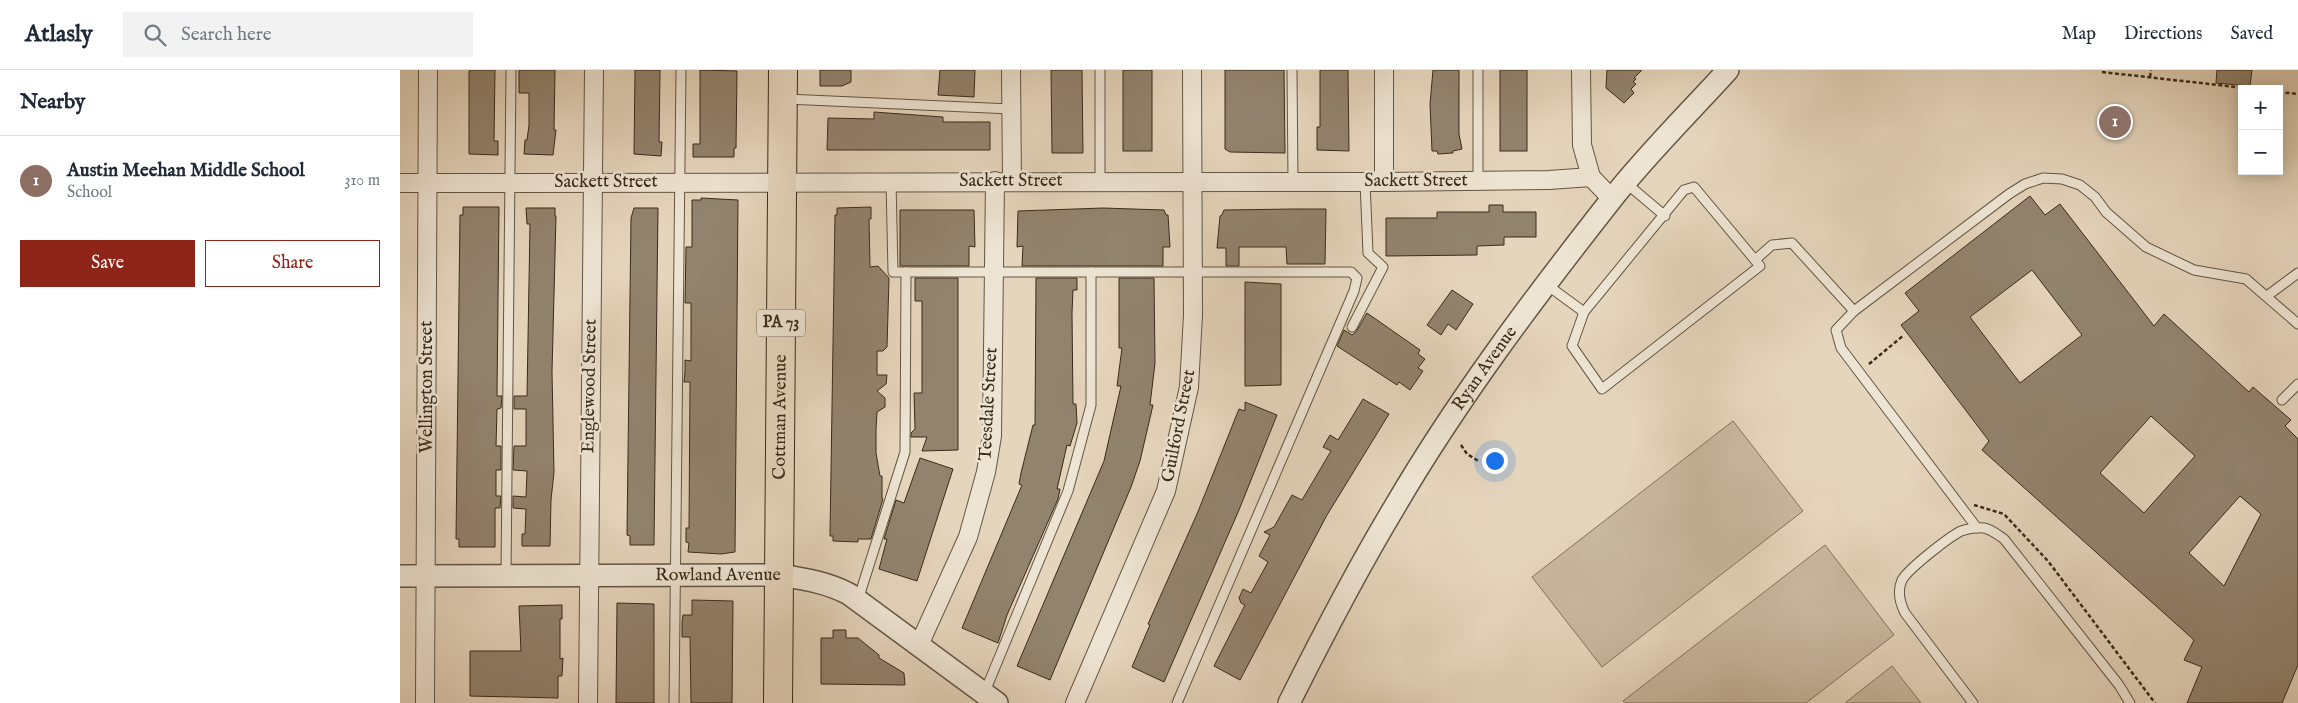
<!DOCTYPE html>
<meta charset="utf-8">
<style>
:root{--surface:#fff;--page:#f2f2f3;--text:#1f2937;--muted:#747a83;--line:#e0e1e3;--accent:#8f2418}
body{margin:0;font-family:"IM FELL English",serif;background:var(--page);color:var(--text)}
.controls{position:absolute;right:15px;top:15px;display:grid;overflow:hidden;border-radius:0px;box-shadow:0 2px 12px #0003}
.controls button{width:45px;height:45px;display:grid;place-items:center;padding:0;border:0;border-bottom:1px solid var(--line);background:var(--surface);color:var(--text);font:25px sans-serif}
.you{position:absolute;left:1094px;top:390px;width:18px;height:18px;margin:-12px;border:4px solid #fff;border-radius:50%;background:#1a73e8;box-shadow:0 0 0 8px #1a73e833}
.badge{display:grid;place-items:center;width:32px;height:32px;border-radius:50%;background:var(--accent);color:#fff;font-size:16px;font-weight:700}
.pin{position:absolute;translate:-50% -50%;border:2px solid #fff;box-shadow:0 1px 5px #0006}
.list{margin:0;padding:0;list-style:none}
h2{display:flex;justify-content:space-between;align-items:center;height:65px;margin:0;padding:0 20px;font-size:21px}
h2 small{font-size:16px;font-weight:400;color:var(--muted)}
.list li{display:grid;grid-template-columns:32px 1fr auto;gap:15px;align-items:center;box-sizing:border-box;height:90px;padding:0 20px;border-top:1px solid var(--line)}
.list b{display:block;font-size:19px;white-space:nowrap}
.list p{margin:0;font-size:16px;white-space:nowrap;color:var(--muted)}
.list em{font-size:16px;font-style:normal;color:var(--muted)}
.actions{display:flex;gap:10px;padding:15px 20px}
.actions a{flex:1;padding:11px 0;border:1px solid var(--accent);border-radius:0px;text-align:center;font-size:18px;color:var(--accent)}
.actions .main{background:var(--accent);color:#fff}
.icon{flex:none;width:28px;height:28px;fill:none;stroke:currentColor;stroke-width:2;stroke-linecap:round;stroke-linejoin:round}
.map{position:relative;flex:none;width:1898px;height:633px;overflow:hidden}
header{display:flex;align-items:center;gap:30px;box-sizing:border-box;height:70px;padding:0 25px;background:var(--surface);border-bottom:1px solid var(--line)}
header strong{font-size:24px}
nav{display:flex;gap:28px;margin-inline-start:auto;font-size:18px}
.search{width:350px;height:45px;background:var(--page);display:flex;align-items:center;gap:12px;box-sizing:border-box;padding:0 18px;border-radius:0px;color:var(--muted);font-size:19px}
main{display:flex}
aside{flex:1;background:var(--surface)}
.map>svg:first-child{display:block}
.green{fill:#c8b8a0;stroke:#80725c}
.building{fill:#92836e;stroke:#392b19;fill-rule:evenodd}
.lines{fill:none;stroke-linecap:round;stroke-linejoin:round}
.service-casing{stroke:#645642;stroke-width:11}
.minor-casing{stroke:#645642;stroke-width:20}
.tertiary-casing{stroke:#645642;stroke-width:24}
.primary-casing{stroke:#392b19;stroke-width:30}
.path{stroke:#392b19;stroke-width:2.5;stroke-dasharray:4 2.5;stroke-linecap:butt}
.service{stroke:#eee4d3;stroke-width:9}
.minor{stroke:#eee4d3;stroke-width:18}
.tertiary{stroke:#eee4d3;stroke-width:21}
.primary{stroke:#e5d5bc;stroke-width:28}
.labels{text-anchor:middle;dominant-baseline:central;stroke-width:5;stroke-linejoin:round;paint-order:stroke}
.shield{fill:#eee4d3;stroke:#6f6251;stroke-width:1}
.shield-label{font-size:16px;font-weight:bold;fill:#392b19}
.street-label{font-size:18px;fill:#392b19;stroke:#eee4d3}
</style>
<header>
<strong>Atlasly</strong>
<div class="search"><svg class="icon" aria-label="search" viewBox="0 0 24 24"><circle cx="10" cy="10" r="6"/><path d="M15 15l6 6"/></svg>Search here</div>
<nav><a>Map</a><a>Directions</a><a>Saved</a></nav>
</header>
<main>
<aside>
<h2>Nearby<small></small></h2>
<ul class="list">
<li><span class="badge" style="background:#8d6e63">1</span><div><b>Austin Meehan Middle School</b><p>School</p></div><em>310 m</em></li>
</ul>
<div class="actions"><a class="main">Save</a><a>Share</a></div>
</aside>
<div class="map">
<svg width="1898" height="633" viewBox="0 0 1898 633">
<rect width="100%" height="100%" fill="#e5d5bc"/>
<filter id="stains"><feTurbulence type="fractalNoise" baseFrequency=".004" numOctaves="4"/><feColorMatrix values="0 0 0 0 .2 0 0 0 0 .09 0 0 0 0 .02 0 0 0 .5 -.17"/></filter>
<radialGradient id="worn" r=".72"><stop offset=".6" stop-color="#630" stop-opacity="0"/><stop offset="1" stop-color="#630" stop-opacity=".3"/></radialGradient>
<!-- green -->
<g class="green">
<polygon points="1333,351 1403,441 1202,597 1132,507"/>
<polygon points="1425,475 1494,565 1406,633 1225,633 1223,631"/>
<polygon points="1492,596 1521,633 1445,633"/>
</g>
<!-- building -->
<g class="building">
<polygon points="71,0 95,0 94,71 98,71 98,85 69,84 69,1"/>
<polygon points="119,0 155,0 154,60 156,60 153,85 124,84 125,70 127,70 129,55 129,23 119,23"/>
<polygon points="235,0 260,0 259,72 262,72 261,86 234,84"/>
<polygon points="300,0 337,1 336,78 334,78 334,87 293,87 293,74 300,74"/>
<polygon points="420,0 451,0 451,12 442,16 420,16"/>
<polygon points="540,0 575,0 574,27 538,25"/>
<polygon points="651,0 682,0 683,83 652,83"/>
<rect x="723" y="0" width="29" height="81"/>
<polygon points="825,0 884,0 885,83 830,82 825,79"/>
<polygon points="920,0 948,0 949,81 917,80 917,57 920,57"/>
<polygon points="1033,0 1059,0 1059,64 1062,79 1053,81 1053,83 1038,84 1037,81 1032,81 1030,34"/>
<rect x="1100" y="0" width="27" height="81"/>
<polygon points="1207,0 1242,0 1234,8 1236,9 1233,12 1236,14 1231,19 1234,23 1224,33 1206,18"/>
<polygon points="1817,0 1852,0 1850,16 1816,13"/>
<polygon points="474,42 543,47 543,52 590,52 590,80 427,80 428,48 474,49"/>
<path d="M1630 126 1645 145 1660 134 1754 256 1764 244 1849 322 1853 317 1891 350 1885 356 1898 369V595L1882 633H1787L1802 597 1784 590 1794 570 1582 380 1589 371 1501 255 1519 241 1505 223ZM1632 200 1682 265 1620 313 1570 247ZM1751 346 1795 386 1744 443 1700 403ZM1840 426 1861 444 1824 516 1789 483Z"/>
<polygon points="301,128 338,130 335,482 321,484 288,482 289,473 286,472 286,458 289,458 290,312 284,312 285,301 285,290 291,291 291,233 285,233 286,177 292,177 292,130 301,130"/>
<polygon points="1089,135 1103,135 1103,142 1136,142 1136,167 1104,167 1104,175 1077,176 1077,185 986,186 986,148 1037,148 1037,142 1089,142"/>
<polygon points="63,137 99,137 97,326 102,326 101,338 97,339 96,376 101,376 101,400 96,400 96,426 101,426 100,438 95,438 95,477 59,477 59,469 56,469 60,145 63,145"/>
<polygon points="471,137 471,149 469,149 470,197 478,196 489,208 487,277 483,281 477,281 477,305 487,305 486,314 477,321 485,328 485,337 477,342 476,359 476,383 480,406 482,406 482,429 483,429 471,469 458,469 458,472 433,471 433,466 430,466 435,145 437,145 437,138"/>
<polygon points="126,138 155,138 155,146 156,146 152,302 154,402 151,430 150,476 122,476 122,464 125,464 126,439 113,438 113,426 126,427 127,401 113,400 114,376 126,376 126,339 114,339 114,326 127,326 130,154 127,154"/>
<polygon points="234,138 258,138 254,475 230,475 230,466 227,465 231,148"/>
<polygon points="703,138 764,140 766,145 768,145 770,177 763,177 763,196 622,196 623,176 617,177 618,141"/>
<polygon points="894,139 926,139 925,194 887,194 886,177 839,177 839,196 826,196 826,178 817,178 820,146 822,145 824,140"/>
<polygon points="500,140 574,140 575,177 569,176 569,196 500,196"/>
<polygon points="515,208 558,208 558,380 522,381 527,367 511,367 511,363 515,359 514,323 522,323 522,231 515,231"/>
<polygon points="636,208 677,208 677,220 673,220 672,243 673,334 676,334 677,353 670,376 667,375 657,419 660,419 658,429 607,545 598,573 562,558 622,415 619,414 621,403 633,355 635,355"/>
<polygon points="719,208 754,208 755,293 750,335 753,335 740,391 731,417 650,610 617,596 704,391 721,316 717,316 722,278 719,278"/>
<polygon points="845,212 881,214 881,315 845,316"/>
<polygon points="1052,220 1073,234 1056,260 1048,254 1041,265 1027,255"/>
<polygon points="967,243 1020,280 1018,284 1025,289 1018,298 1023,301 1010,320 999,312 997,315 937,276 944,260 952,265 956,262"/>
<polygon points="963,329 989,344 927,445 840,610 814,596 845,535 841,533 839,528 843,519 851,523 868,492 859,486 870,465 864,462 874,457 892,425 902,430 931,381 923,377 930,365 938,370"/>
<polygon points="845,332 877,345 839,440 764,612 732,597 746,564 750,555 748,554 797,444 839,339 845,341"/>
<polygon points="520,388 553,399 517,511 479,499 487,469 484,469 496,430 504,433"/>
<polygon points="292,530 333,531 332,633 291,633 290,567 282,567 282,552 283,545 292,545"/>
<polygon points="217,533 254,534 254,633 216,633"/>
<polygon points="162,535 162,549 160,549 160,589 163,588 162,606 158,606 158,628 70,626 70,581 121,581 119,536"/>
<polygon points="433,560 446,560 446,568 458,568 479,585 479,588 504,603 505,615 421,614 421,568 433,568"/>
</g>
<g class="lines">
<defs>
<g id="service">
<polyline points="700,0 700,111"/>
<polyline points="892,0 893,111"/>
<polyline points="386,29 611,39"/>
<polyline points="491,111 493,202 951,202 957,208 954,221 777,633"/>
<polyline points="1078,111 1078,0"/>
<polyline points="1226,113 1265,146"/>
<polygon points="1294,117 1360,196 1202,319 1172,276 1184,242 1284,120"/>
<polyline points="1355,190 1372,175 1392,173 1454,241"/>
<polyline points="1147,215 1184,242"/>
<polyline points="1867,226 1898,203"/>
<polyline points="952,257 983,197 968,183 965,112"/>
<polyline points="1882,330 1898,314"/>
<polyline points="1577,458 1441,278 1436,260 1454,241 1609,124 1625,114 1643,108 1662,109 1680,115 1695,127 1706,142 1746,177 1794,200 1846,209 1898,254"/>
<polyline points="106,505 111,0"/>
<polyline points="458,530 505,382 506,202"/>
<polyline points="584,624 668,421 691,335 691,202"/>
<polyline points="274,633 281,0"/>
<path d="M1573 633 1505 543C1500 533 1497 521 1502 510 1508 499 1549 467 1561 461 1567 459 1577 457 1584 458 1591 459 1598 465 1604 469L1719 615 1730 633"/>
</g>
<g id="minor">
<polyline points="611,0 612,111"/>
<polyline points="984,0 984,112"/>
<polyline points="1181,0 1182,75 1191,107"/>
<polyline points="0,113 984,112 1149,110 1191,107 1212,129"/>
<polyline points="519,575 568,467 586,402 592,366 595,111"/>
<polyline points="25,633 28,0"/>
<polyline points="188,633 194,0"/>
<polyline points="675,633 766,421 789,317 793,245 792,0"/>
</g>
<g id="tertiary">
<path id="s1" d="M0 506 379 505C404 509 426 512 449 524L597 633"/>
<path id="s2" d="M889 633C922 567 956 501 994 438 1057 330 1134 228 1211 130 1247 84 1289 43 1328 0"/>
</g>
<g id="primary">
<path id="s3" d="M378 633 383 0"/>
</g>
</defs>
<!-- service casing -->
<use href="#service" class="service-casing"/>
<!-- minor casing -->
<use href="#minor" class="minor-casing"/>
<!-- tertiary casing -->
<use href="#tertiary" class="tertiary-casing"/>
<!-- primary casing -->
<use href="#primary" class="primary-casing"/>
<!-- path -->
<g class="path">
<polyline points="1702,2 1854,19"/>
<polyline points="1750,7 1751,0"/>
<polyline points="1879,22 1898,24"/>
<polyline points="1469,294 1504,265"/>
<polyline points="1061,375 1067,384 1080,392"/>
<polyline points="1574,435 1604,444 1648,491 1755,633"/>
</g>
<!-- service -->
<use href="#service" class="service"/>
<!-- minor -->
<use href="#minor" class="minor"/>
<!-- tertiary -->
<use href="#tertiary" class="tertiary"/>
<!-- primary -->
<use href="#primary" class="primary"/>
</g>
<g class="labels">
<!-- shield labels -->
<rect class="shield" x="357" y="239.5" width="48" height="27" rx="4"/>
<g class="shield-label">
<text x="381" y="253">PA 73</text>
</g>
<!-- street labels -->
<g class="street-label">
<text x="611" y="111">Sackett Street</text>
<text x="1016" y="111">Sackett Street</text>
<text x="206" y="112">Sackett Street</text>
<text stroke="none"><textPath href="#s2" startOffset="388">Ryan Avenue</textPath></text>
<text transform="translate(190 316) rotate(-89)">Englewood Street</text>
<text transform="translate(27 317) rotate(-90)">Wellington Street</text>
<text transform="translate(589 334) rotate(-87)">Teesdale Street</text>
<text stroke="none"><textPath href="#s3" startOffset="286">Cottman Avenue</textPath></text>
<text transform="translate(779 356) rotate(-79)">Guilford Street</text>
<text stroke="none"><textPath href="#s1" startOffset="318">Rowland Avenue</textPath></text>
</g>
</g>
<rect width="100%" height="100%" filter="url(#stains)"/>
<rect width="100%" height="100%" fill="url(#worn)"/>
</svg>
<div class="controls">
<button>+</button>
<button>−</button>
</div>
<div class="you"></div>
<div class="pin badge" style="left:1715px;top:52px;background:#8d6e63">1</div>
</div>
</main>
